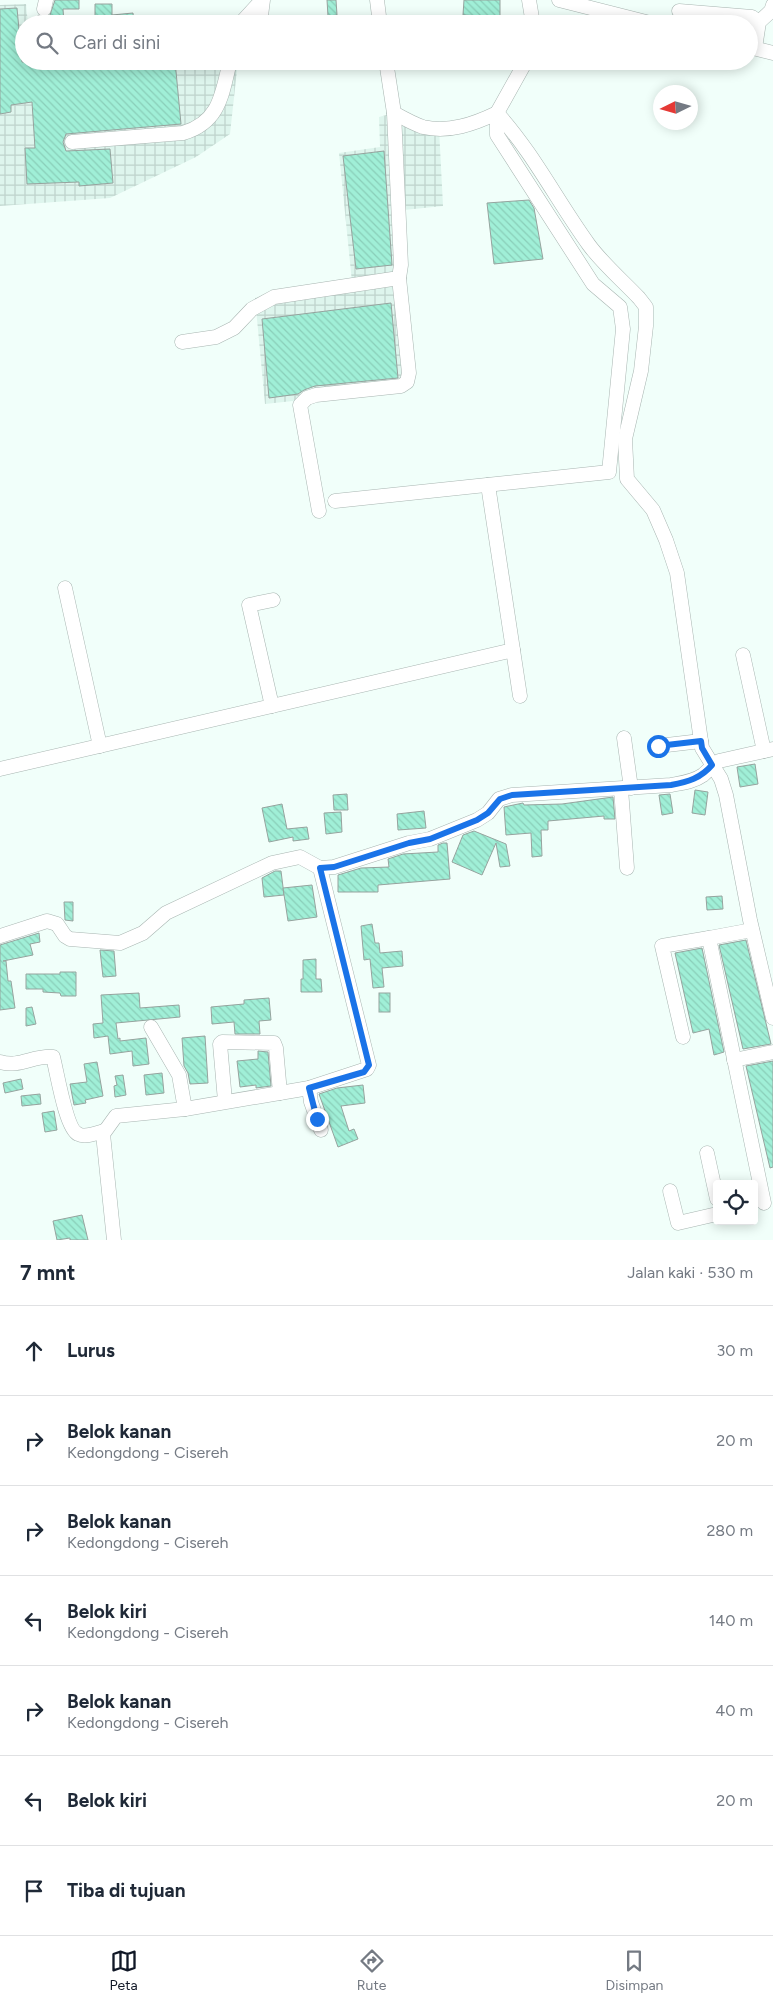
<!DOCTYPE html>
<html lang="id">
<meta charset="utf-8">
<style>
:root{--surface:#fff;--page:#f6f6f7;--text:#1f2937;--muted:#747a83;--line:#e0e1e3;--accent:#111827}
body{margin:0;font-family:Figtree,sans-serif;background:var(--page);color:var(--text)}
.controls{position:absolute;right:15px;bottom:15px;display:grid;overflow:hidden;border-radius:5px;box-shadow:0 2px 12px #0003}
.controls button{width:45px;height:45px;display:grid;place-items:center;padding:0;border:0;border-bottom:1px solid var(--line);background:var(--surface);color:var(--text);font:25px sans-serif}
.compass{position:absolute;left:653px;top:85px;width:45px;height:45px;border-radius:50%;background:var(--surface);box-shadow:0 2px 12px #0003;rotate:265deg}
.stop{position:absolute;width:15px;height:15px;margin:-11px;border:4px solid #1a73e8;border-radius:50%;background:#fff}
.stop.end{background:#1a73e8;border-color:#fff;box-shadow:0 1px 5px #0008}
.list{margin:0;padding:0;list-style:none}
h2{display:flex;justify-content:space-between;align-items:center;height:65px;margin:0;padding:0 20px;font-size:21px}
h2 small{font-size:16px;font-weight:400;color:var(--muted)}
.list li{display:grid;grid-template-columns:32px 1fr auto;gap:15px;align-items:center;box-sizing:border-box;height:90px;padding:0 20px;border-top:1px solid var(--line)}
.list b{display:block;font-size:19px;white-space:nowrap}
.list p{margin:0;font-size:16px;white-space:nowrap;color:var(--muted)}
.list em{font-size:16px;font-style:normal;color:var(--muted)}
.icon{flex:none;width:28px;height:28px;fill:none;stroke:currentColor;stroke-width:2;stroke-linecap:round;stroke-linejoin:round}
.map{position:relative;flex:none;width:773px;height:1240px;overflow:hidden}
.search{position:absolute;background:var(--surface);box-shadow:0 2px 12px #0003;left:15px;right:15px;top:15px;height:55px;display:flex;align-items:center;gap:12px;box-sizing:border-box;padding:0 18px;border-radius:28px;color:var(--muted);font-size:19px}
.sheet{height:695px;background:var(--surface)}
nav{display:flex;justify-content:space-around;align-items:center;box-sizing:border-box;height:70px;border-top:1px solid var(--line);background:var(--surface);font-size:14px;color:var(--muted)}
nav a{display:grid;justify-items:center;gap:2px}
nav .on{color:var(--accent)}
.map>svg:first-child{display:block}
.industrial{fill:url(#industrial-grid)}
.building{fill:url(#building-back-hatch);stroke:#96a39e}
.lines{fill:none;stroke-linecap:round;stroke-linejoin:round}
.minor-casing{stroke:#a8b5b1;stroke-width:15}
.minor{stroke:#fff;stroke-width:14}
.route{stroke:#1a73e8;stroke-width:6}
</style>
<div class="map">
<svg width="773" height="1240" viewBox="0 0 773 1240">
<defs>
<pattern id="industrial-grid" width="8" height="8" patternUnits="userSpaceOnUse" patternTransform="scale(1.25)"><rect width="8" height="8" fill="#def5ed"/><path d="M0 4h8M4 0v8" fill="none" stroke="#bfd3cc"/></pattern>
<pattern id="building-back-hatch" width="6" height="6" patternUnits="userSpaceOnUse" patternTransform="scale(1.25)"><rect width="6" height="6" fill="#a0efd7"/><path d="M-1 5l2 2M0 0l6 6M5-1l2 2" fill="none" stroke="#8aceb9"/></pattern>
</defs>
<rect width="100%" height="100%" fill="#f1fffa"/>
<!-- industrial -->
<g class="industrial">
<polygon points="26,4 28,24 24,24 24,61 238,61 230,134 196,157 110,198 0,206 0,5"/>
<polygon points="394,113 439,128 443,206 404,210 404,279 413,388 265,404 255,298 352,282 339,153 380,147 379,117"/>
</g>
<!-- building -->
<g class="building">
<polygon points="55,0 79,0 79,9 63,9 64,23 39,24 38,15 43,18 50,15"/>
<polygon points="327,0 336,0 337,15 328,16"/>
<polygon points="464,0 500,0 500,17 463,15"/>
<polygon points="95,4 112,4 112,15 133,13 134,24 95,24"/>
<polygon points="17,8 22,62 175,61 181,124 66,134 63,142 66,151 110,149 113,183 79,186 79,182 27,184 25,148 35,148 32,102 11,105 11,112 0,114 0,9"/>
<polygon points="384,151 392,265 356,269 343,156"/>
<polygon points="529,200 534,208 543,259 494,264 487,203"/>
<polygon points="391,303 398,378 315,386 304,390 298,394 269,398 262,319"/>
<polygon points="755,764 758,784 740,787 737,767"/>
<polygon points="695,790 708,792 705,815 692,813"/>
<polygon points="347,794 348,810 334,810 333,795"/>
<polygon points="670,794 673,813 662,815 659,795"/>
<polygon points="613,797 615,819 604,819 604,816 548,821 548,830 541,830 542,856 532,857 531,833 506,835 504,807 523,803 524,805 562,804"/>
<polygon points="282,804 287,829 307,827 309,839 293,841 293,837 269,842 262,808"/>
<polygon points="424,811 426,828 398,830 397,814"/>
<polygon points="341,812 342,832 326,834 324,813"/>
<polygon points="474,831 506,844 510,866 500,867 496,843 482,875 452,862 463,835"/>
<polygon points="443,843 447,843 450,879 378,885 378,892 338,892 338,875 361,868 389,867 388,859 403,854 438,852 438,845"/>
<polygon points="275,871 281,871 284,895 264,897 262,878"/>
<polygon points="312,885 317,917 288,921 283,888"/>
<polygon points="722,896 723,909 707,910 706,897"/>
<polygon points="64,902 73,902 73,921 65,920"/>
<polygon points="372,924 375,943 379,943 380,953 402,951 403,966 382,968 384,987 373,988 370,959 364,960 361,926"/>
<polygon points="39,933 40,942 30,944 33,955 3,961 6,961 8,981 11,981 15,1008 0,1010 0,945"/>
<polygon points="746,940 771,1044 743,1049 719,945"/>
<polygon points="702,948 724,1052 714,1055 709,1029 693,1033 675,953"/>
<polygon points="100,950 114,951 116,976 103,977"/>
<polygon points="316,959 316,979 321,979 322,992 301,992 301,979 303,979 303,960"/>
<polygon points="60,972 76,972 76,996 61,996 60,993 43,992 43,989 26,989 26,974 60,974"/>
<polygon points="139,993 140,1008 179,1005 180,1017 116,1023 118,1039 120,1038 120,1041 146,1038 149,1064 133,1066 132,1051 110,1054 108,1036 94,1038 93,1024 103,1023 101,995"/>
<rect x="379" y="993" width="11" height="19"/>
<polygon points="269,998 271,1020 259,1021 260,1034 235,1034 234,1022 212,1024 211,1007 244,1004 244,1000"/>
<polygon points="32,1007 36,1024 26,1026 26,1008"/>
<polygon points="205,1036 208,1083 190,1084 188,1073 184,1066 182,1038"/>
<polygon points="258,1051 268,1052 271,1086 256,1088 256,1085 240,1087 237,1061 258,1059"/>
<polygon points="773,1061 773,1167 770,1168 746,1066"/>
<polygon points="97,1062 103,1096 85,1100 86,1103 74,1105 70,1084 87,1082 84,1064"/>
<polygon points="162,1073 164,1093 146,1095 144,1075"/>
<polygon points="123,1075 126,1095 115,1097 114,1086 117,1085 115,1076"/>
<polygon points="21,1079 23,1089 5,1093 3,1083"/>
<polygon points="363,1085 365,1103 341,1106 349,1131 354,1129 358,1139 338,1147 319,1094 337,1088"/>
<polygon points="40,1094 41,1104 22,1106 21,1096"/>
<polygon points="54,1111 57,1130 45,1132 42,1113"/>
<polygon points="82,1215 88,1240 70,1240 70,1238 57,1240 53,1221"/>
</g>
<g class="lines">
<defs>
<g id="minor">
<polyline points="377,0 380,24"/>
<polyline points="529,0 533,24"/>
<polyline points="559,0 654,24"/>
<polyline points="44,9 46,0"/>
<polyline points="679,11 752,17 759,22"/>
<polyline points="240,24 262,0"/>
<polyline points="260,24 263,0"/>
<polyline points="749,47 773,53"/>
<polyline points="755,48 759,22 771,11 773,5"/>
<path d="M386 61 394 113C403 118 414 124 423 127 449 133 474 124 497 113 534 154 557 201 589 245 603 264 623 281 639 298L646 307V326L641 371 625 439 627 479 653 510 666 540 677 573 702 748 721 779 726 795 750 920 773 1018"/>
<path d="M72 142 183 133C220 122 222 94 230 61"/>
<polyline points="182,342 216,337 234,328 252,309 274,297 399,278 401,265 394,113"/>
<polyline points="488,485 520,696"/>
<polyline points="335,501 609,472 623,329 620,307 593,284 497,135 497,113 526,61"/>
<polyline points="319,511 300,405 307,398 316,395 401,386 407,382 409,373 399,278"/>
<polyline points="65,588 100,746"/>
<polyline points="743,655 764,751"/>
<polyline points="272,706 249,605 273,600"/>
<polyline points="624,738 631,788"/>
<polyline points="658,746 701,741"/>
<polyline points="0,769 513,650"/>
<polyline points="621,789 627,868"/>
<polyline points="0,936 47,921 57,924 65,936 70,939 120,943 143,933 166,913 272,863 300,857 320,868"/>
<polyline points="709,938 752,930"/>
<polyline points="151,1027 179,1075 185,1109"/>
<polyline points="683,1037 662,946 709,938 764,1203"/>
<polyline points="734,1060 773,1052"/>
<path d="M0 1062C19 1068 34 1055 53 1057 57 1072 66 1129 78 1134 85 1138 97 1133 104 1131"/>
<polyline points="309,1088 311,1102 321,1130"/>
<polyline points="225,1101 220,1044 222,1042 274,1043 276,1048 280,1093"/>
<polyline points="707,1153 717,1199"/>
<polyline points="670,1191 678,1223 717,1214"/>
<path d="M114 1240 103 1134 116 1116 185 1109 309 1088 367 1069 369 1065 320 868 334 867 409 843 430 839 477 820 488 813 499 799 512 795 671 785C682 783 693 782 703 775 709 770 712 765 719 761L773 749"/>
</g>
</defs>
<!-- minor casing -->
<use href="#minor" class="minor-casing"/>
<!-- minor -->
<use href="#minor" class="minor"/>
</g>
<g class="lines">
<!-- route -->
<path class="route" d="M317 1119 309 1088 364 1072 369 1065 320 868 334 867 409 843 430 839 477 820 488 813 500 799 512 795 671 785C688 782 701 778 712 765L702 748 701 741 658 746"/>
</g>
</svg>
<div class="controls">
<button><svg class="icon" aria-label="locate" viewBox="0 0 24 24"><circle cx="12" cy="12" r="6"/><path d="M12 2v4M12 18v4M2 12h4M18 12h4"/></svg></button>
</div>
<svg class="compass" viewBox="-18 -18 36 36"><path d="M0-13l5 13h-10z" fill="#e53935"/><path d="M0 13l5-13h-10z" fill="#747a83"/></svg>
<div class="stop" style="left:658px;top:746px"></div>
<div class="stop end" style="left:317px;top:1119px"></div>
<div class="search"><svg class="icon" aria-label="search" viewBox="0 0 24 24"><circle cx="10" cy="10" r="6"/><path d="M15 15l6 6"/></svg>Cari di sini</div>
</div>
<section class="sheet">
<h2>7 mnt<small>Jalan kaki · 530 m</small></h2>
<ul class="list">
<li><svg class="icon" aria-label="ahead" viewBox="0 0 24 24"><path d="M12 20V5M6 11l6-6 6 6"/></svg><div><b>Lurus</b></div><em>30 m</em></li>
<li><svg class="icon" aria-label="right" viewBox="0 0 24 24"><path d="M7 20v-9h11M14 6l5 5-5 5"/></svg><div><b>Belok kanan</b><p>Kedongdong - Cisereh</p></div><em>20 m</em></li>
<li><svg class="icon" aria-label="right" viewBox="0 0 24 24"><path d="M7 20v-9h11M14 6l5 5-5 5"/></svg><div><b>Belok kanan</b><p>Kedongdong - Cisereh</p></div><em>280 m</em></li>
<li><svg class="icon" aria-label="left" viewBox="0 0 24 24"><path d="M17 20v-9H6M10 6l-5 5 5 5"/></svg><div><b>Belok kiri</b><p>Kedongdong - Cisereh</p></div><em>140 m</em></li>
<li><svg class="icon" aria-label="right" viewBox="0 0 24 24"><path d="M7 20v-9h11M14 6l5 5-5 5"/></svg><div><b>Belok kanan</b><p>Kedongdong - Cisereh</p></div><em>40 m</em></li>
<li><svg class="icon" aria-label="left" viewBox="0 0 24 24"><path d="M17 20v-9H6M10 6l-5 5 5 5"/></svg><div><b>Belok kiri</b></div><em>20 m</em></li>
<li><svg class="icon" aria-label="arrive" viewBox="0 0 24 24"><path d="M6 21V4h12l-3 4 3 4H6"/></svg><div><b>Tiba di tujuan</b></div></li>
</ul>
</section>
<nav>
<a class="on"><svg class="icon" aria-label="map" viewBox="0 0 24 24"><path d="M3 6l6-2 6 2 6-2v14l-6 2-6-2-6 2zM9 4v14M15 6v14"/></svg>Peta</a>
<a><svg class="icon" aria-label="directions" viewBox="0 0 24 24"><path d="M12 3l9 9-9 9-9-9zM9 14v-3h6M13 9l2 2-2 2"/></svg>Rute</a>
<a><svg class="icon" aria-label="saved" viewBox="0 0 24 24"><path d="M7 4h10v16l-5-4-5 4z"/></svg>Disimpan</a>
</nav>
